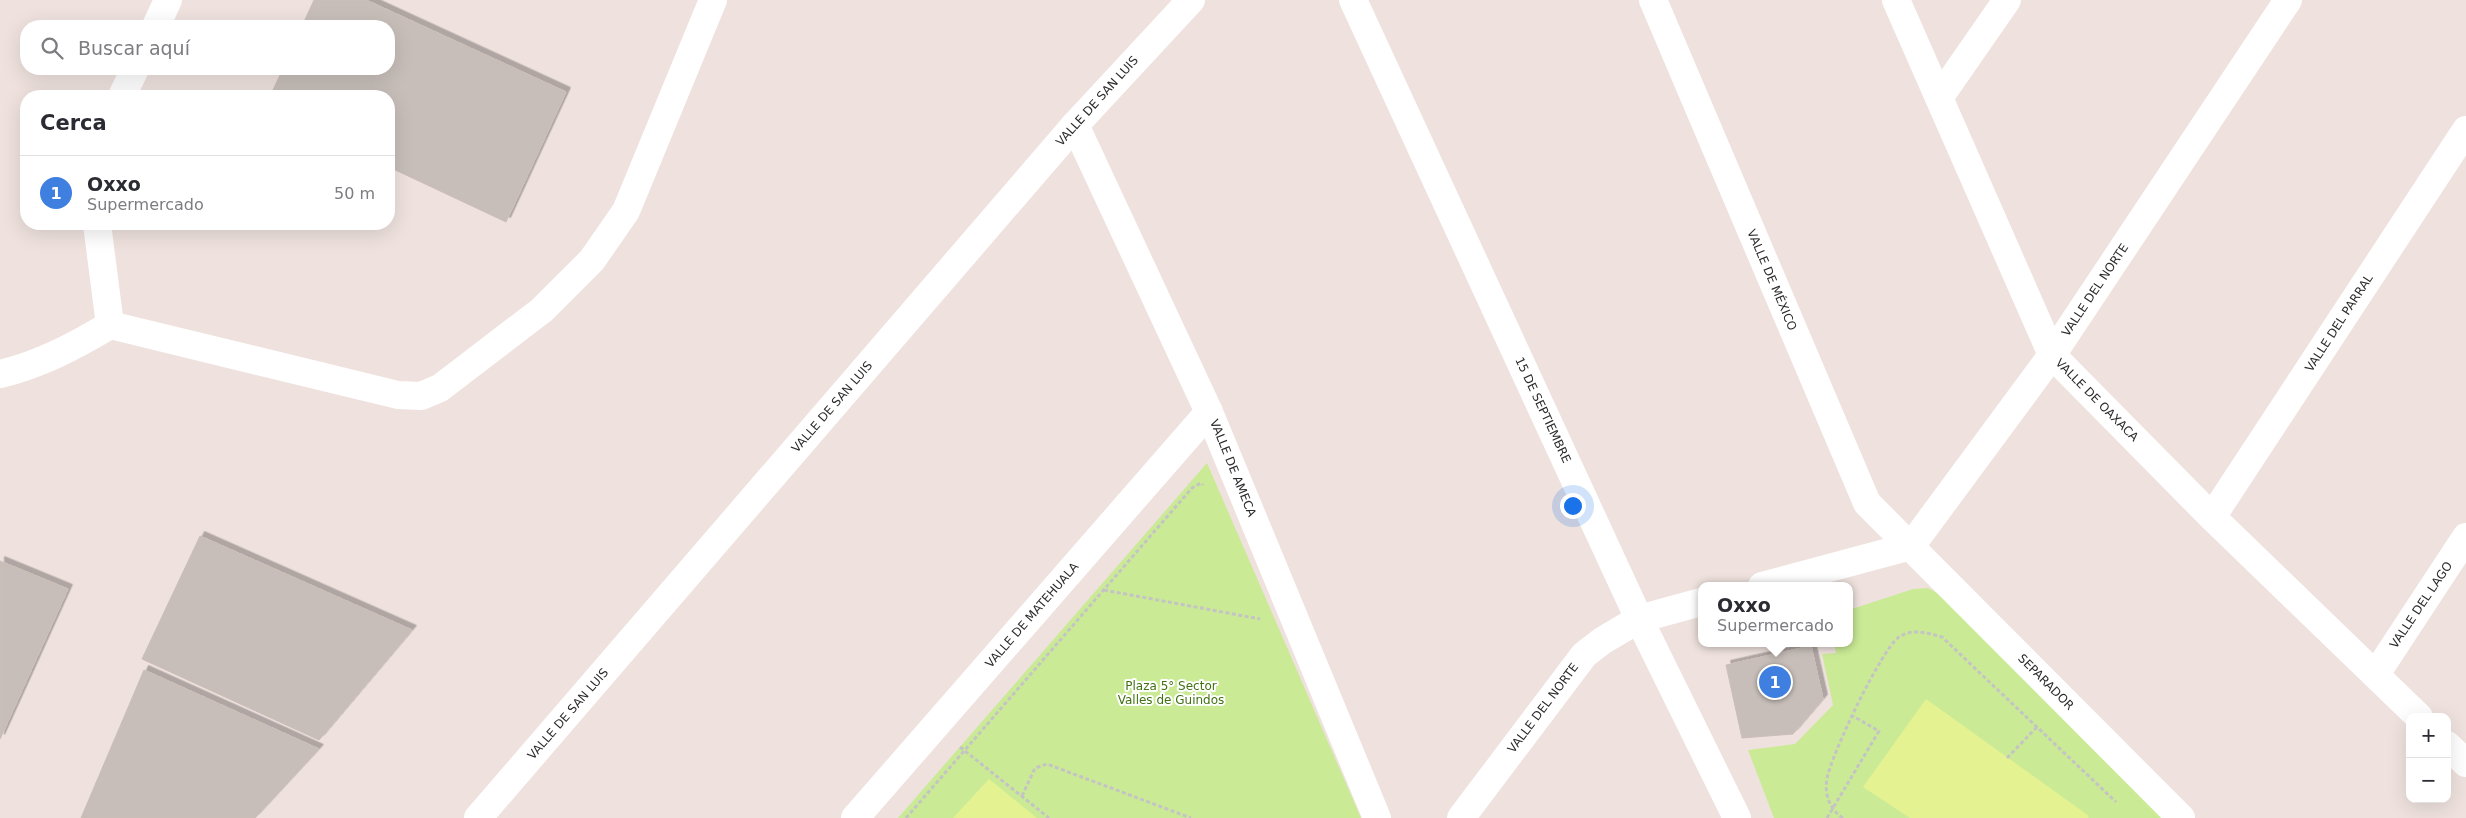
<!DOCTYPE html>
<html lang="es">
<meta charset="utf-8">
<style>
:root{--surface:#fff;--page:#f2f2f3;--text:#2b2b33;--muted:#7c7c81;--line:#e1e1e2;--accent:#db2777}
body{margin:0;font-family:"DejaVu Sans",sans-serif;background:var(--page);color:var(--text)}
.controls{position:absolute;right:15px;bottom:15px;display:grid;overflow:hidden;border-radius:10px;box-shadow:0 5px 20px #0002}
.controls button{width:45px;height:45px;display:grid;place-items:center;padding:0;border:0;border-bottom:1px solid var(--line);background:var(--surface);color:var(--text);font:25px sans-serif}
.you{position:absolute;left:1572px;top:505px;width:18px;height:18px;margin:-12px;border:4px solid #fff;border-radius:50%;background:#1a73e8;box-shadow:0 0 0 8px #1a73e833}
.badge{display:grid;place-items:center;width:32px;height:32px;border-radius:50%;background:var(--accent);color:#fff;font-size:16px;font-weight:700}
.pin{position:absolute;translate:-50% -50%;border:2px solid #fff;box-shadow:0 1px 5px #0006}
.popup{position:absolute;left:1698px;top:582px;width:155px;height:65px;box-sizing:border-box;display:grid;place-content:center;border-radius:10px;background:var(--surface);filter:drop-shadow(0 1px 4px #0005);font-size:16px;white-space:nowrap;color:var(--muted)}
.popup b{font-size:19px;color:var(--text)}
.popup::after{content:'';position:absolute;left:50%;top:100%;margin-left:-10px;border:10px solid transparent;border-top-color:var(--surface)}
.list{margin:0;padding:0;list-style:none}
h2{display:flex;justify-content:space-between;align-items:center;height:65px;margin:0;padding:0 20px;font-size:21px}
h2 small{font-size:16px;font-weight:400;color:var(--muted)}
.list li{display:grid;grid-template-columns:32px 1fr auto;gap:15px;align-items:center;box-sizing:border-box;height:75px;padding:0 20px;border-top:1px solid var(--line)}
.list b{display:block;font-size:19px;white-space:nowrap}
.list p{margin:0;font-size:16px;white-space:nowrap;color:var(--muted)}
.list em{font-size:16px;font-style:normal;color:var(--muted)}
.icon{flex:none;width:28px;height:28px;fill:none;stroke:currentColor;stroke-width:2;stroke-linecap:round;stroke-linejoin:round}
.map{position:relative;flex:none;width:2466px;height:818px;overflow:hidden}
.search{position:absolute;background:var(--surface);box-shadow:0 5px 20px #0002;left:20px;top:20px;width:375px;height:55px;display:flex;align-items:center;gap:12px;box-sizing:border-box;padding:0 18px;border-radius:20px;color:var(--muted);font-size:19px}
.panel{position:absolute;background:var(--surface);box-shadow:0 5px 20px #0002;left:20px;top:90px;width:375px;height:140px;border-radius:20px}
.map>svg:first-child{display:block}
.green{fill:#caea96}
.pitch{fill:#e5f291}
.building{fill:#c7beb9;stroke:#cbbeb7;filter:url(#shadow)}
.lines{fill:none;stroke-linecap:round;stroke-linejoin:round}
.path{stroke:#c4c4c4;stroke-width:3;stroke-dasharray:4 2.5;stroke-linecap:butt}
.minor{stroke:#fff;stroke-width:28}
.labels{text-anchor:middle;dominant-baseline:central;stroke-width:4;stroke-linejoin:round;paint-order:stroke}
.street-label{font-size:12px;fill:#2c2c2c;stroke:#fff}
.park-label{font-size:12px;fill:#427114;stroke:#fff}
</style>
<div class="map">
<svg width="2466" height="818" viewBox="0 0 2466 818">
<defs>
<filter id="shadow"><feDropShadow dx="4.5" dy="-4.5" stdDeviation="0" flood-color="#0004"/></filter>
</defs>
<rect width="100%" height="100%" fill="#efe2de"/>
<!-- green -->
<g class="green">
<polygon points="1207,463 1361,818 898,818"/>
<polygon points="1928,588 1941,595 2170,818 1774,818 1748,750 1795,744 1833,705 1822,654 1836,653 1834,643 1849,643 1849,610 1913,589"/>
</g>
<!-- pitch -->
<g class="pitch">
<polygon points="1926,699 2089,816 2088,818 1910,818 1863,787"/>
<polygon points="989,779 1037,818 953,818"/>
</g>
<!-- building -->
<g class="building">
<polygon points="314,0 366,0 566,92 506,222 389,167 389,96 270,96 283,69 389,69 389,26 302,26"/>
<polygon points="200,536 412,630 319,740 142,659"/>
<polygon points="0,561 68,589 0,739"/>
<polygon points="1811,646 1823,699 1793,734 1742,738 1726,665"/>
<polygon points="144,670 319,749 255,818 81,818"/>
</g>
<g class="lines">
<!-- path -->
<g class="path">
<polyline points="1104,590 1260,619"/>
<polyline points="960,747 1049,818"/>
<polyline points="2007,758 2037,727"/>
<polyline points="1022,796 1035,768 1047,764 1191,818"/>
<polyline points="906,818 1192,488 1201,483 1203,485"/>
<polyline points="1827,818 1879,731 1853,716"/>
<path d="M1843 818C1830 810 1824 794 1827 779 1830 757 1882 648 1899 637 1913 628 1927 633 1942 637L2116 802"/>
</g>
<!-- minor -->
<g class="minor">
<polyline points="1353,0 1639,619 1737,818"/>
<polyline points="1653,0 1867,503 2181,818"/>
<polyline points="1896,0 2052,355 2212,517 2419,717"/>
<polyline points="156,26 168,0"/>
<polyline points="122,96 135,69"/>
<polyline points="1939,98 2007,0"/>
<polyline points="1075,125 1209,412 1377,818"/>
<polyline points="97,224 110,325"/>
<path d="M0 374C39 365 75 346 110 325L398 395 421 396 440 388 542 310 592 260 626 211 713 0"/>
<polyline points="2212,517 2466,130"/>
<polyline points="1762,586 1911,546 2052,355 2288,0"/>
<polyline points="2376,674 2466,537"/>
<polyline points="2447,745 2466,763"/>
<polyline points="478,818 1075,125 1191,0"/>
<polyline points="855,818 1209,412"/>
<polyline points="1461,818 1584,655 1602,641 1639,619 1701,602"/>
</g>
</g>
<g class="labels">
<!-- street labels -->
<g class="street-label">
<text transform="translate(1097 101) rotate(-48)">VALLE DE SAN LUIS</text>
<text transform="translate(1772 280) rotate(67)">VALLE DE MÉXICO</text>
<text transform="translate(2095 290) rotate(-56)">VALLE DEL NORTE</text>
<text transform="translate(2339 323) rotate(-57)">VALLE DEL PARRAL</text>
<text transform="translate(2097 400) rotate(45)">VALLE DE OAXACA</text>
<text transform="translate(832 407) rotate(-49)">VALLE DE SAN LUIS</text>
<text transform="translate(1543 410) rotate(65)">15 DE SEPTIEMBRE</text>
<text transform="translate(1233 468) rotate(68)">VALLE DE AMECA</text>
<text transform="translate(2421 605) rotate(-56)">VALLE DEL LAGO</text>
<text transform="translate(1032 615) rotate(-49)">VALLE DE MATEHUALA</text>
<text transform="translate(2046 682) rotate(45)">SEPARADOR</text>
<text transform="translate(1543 708) rotate(-53)">VALLE DEL NORTE</text>
<text transform="translate(568 714) rotate(-49)">VALLE DE SAN LUIS</text>
</g>
<!-- park labels -->
<g class="park-label">
<text x="1171" y="686">Plaza 5° Sector<tspan x="1171" dy="14">Valles de Guindos</tspan></text>
</g>
</g>
</svg>
<div class="controls">
<button>+</button>
<button>−</button>
</div>
<div class="you"></div>
<div class="pin badge" style="left:1775px;top:682px;background:#3f7fe0">1</div>
<div class="popup"><b>Oxxo</b>Supermercado</div>
<div class="search"><svg class="icon" aria-label="search" viewBox="0 0 24 24"><circle cx="10" cy="10" r="6"/><path d="M15 15l6 6"/></svg>Buscar aquí</div>
<section class="panel">
<h2>Cerca<small></small></h2>
<ul class="list">
<li><span class="badge" style="background:#3f7fe0">1</span><div><b>Oxxo</b><p>Supermercado</p></div><em>50 m</em></li>
</ul>
</section>
</div>
